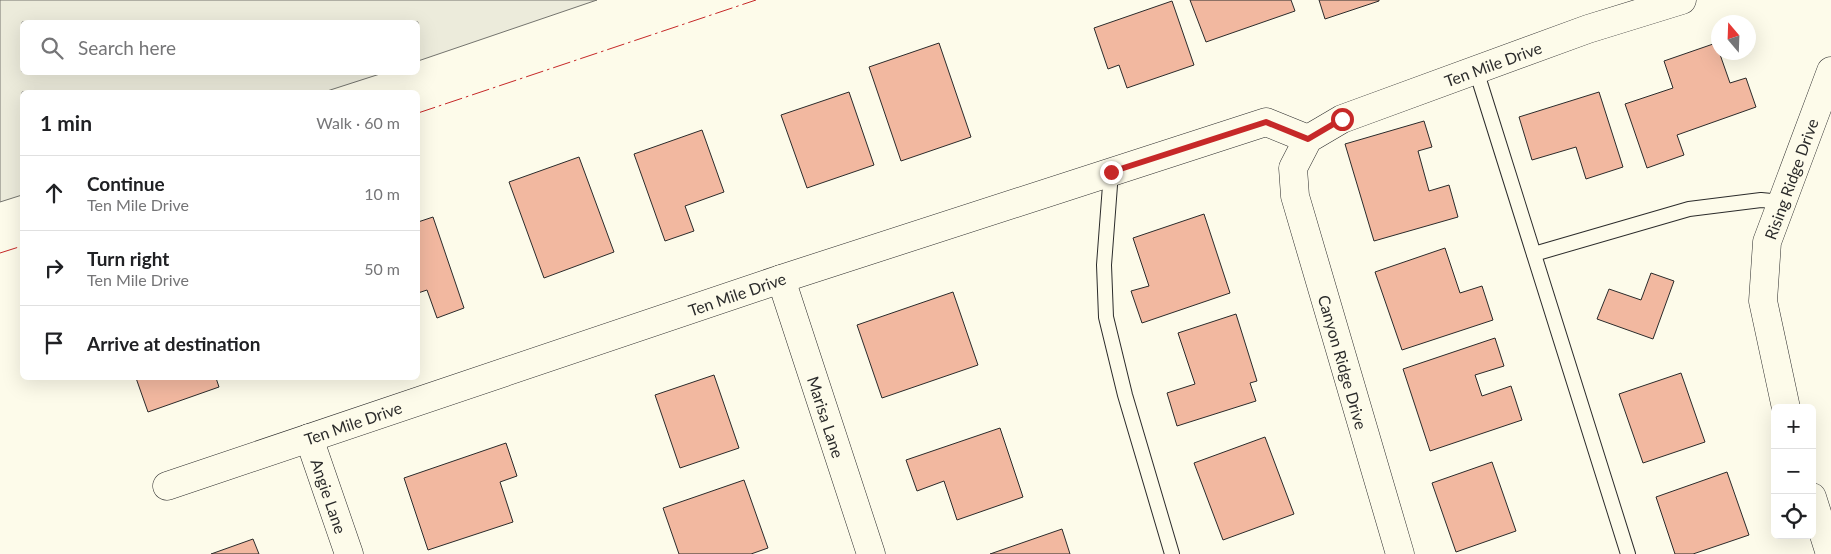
<!DOCTYPE html>
<meta charset="utf-8">
<style>
:root{--surface:#fff;--page:#f2f2f2;--text:#202124;--muted:#757577;--line:#e0e0e0}
body{margin:0;font-family:Lato,sans-serif;background:var(--page);color:var(--text)}
.controls{position:absolute;right:15px;bottom:15px;display:grid;overflow:hidden;border-radius:8px;box-shadow:0 5px 20px #0002}
.controls button{width:45px;height:45px;display:grid;place-items:center;padding:0;border:0;border-bottom:1px solid var(--line);background:var(--surface);color:var(--text);font:25px sans-serif}
.compass{position:absolute;left:1711px;top:15px;width:45px;height:45px;border-radius:50%;background:var(--surface);box-shadow:0 5px 20px #0002;rotate:341deg}
.stop{position:absolute;width:15px;height:15px;margin:-11px;border:4px solid #c62828;border-radius:50%;background:#fff}
.stop.end{background:#c62828;border-color:#fff;box-shadow:0 1px 5px #0008}
.list{margin:0;padding:0;list-style:none}
h2{display:flex;justify-content:space-between;align-items:center;height:65px;margin:0;padding:0 20px;font-size:21px}
h2 small{font-size:16px;font-weight:400;color:var(--muted)}
.list li{display:grid;grid-template-columns:32px 1fr auto;gap:15px;align-items:center;box-sizing:border-box;height:75px;padding:0 20px;border-top:1px solid var(--line)}
.list b{display:block;font-size:19px;white-space:nowrap}
.list p{margin:0;font-size:16px;white-space:nowrap;color:var(--muted)}
.list em{font-size:16px;font-style:normal;color:var(--muted)}
.icon{flex:none;width:28px;height:28px;fill:none;stroke:currentColor;stroke-width:2;stroke-linecap:round;stroke-linejoin:round}
.map{position:relative;flex:none;width:1831px;height:554px;overflow:hidden}
.search{position:absolute;background:var(--surface);box-shadow:0 5px 20px #0002;left:20px;top:20px;width:400px;height:55px;display:flex;align-items:center;gap:12px;box-sizing:border-box;padding:0 18px;border-radius:8px;color:var(--muted);font-size:19px}
.panel{position:absolute;background:var(--surface);box-shadow:0 5px 20px #0002;left:20px;top:90px;width:400px;height:290px;border-radius:8px}
.map>svg:first-child{display:block}
.green{fill:#ecebdb;stroke:#74746e}
.building{fill:#f2b8a0;stroke:#2b2b2b}
.lines{fill:none;stroke-linecap:round;stroke-linejoin:round}
.service-casing{stroke:#2b2b2b;stroke-width:16}
.minor-casing{stroke:#2b2b2b;stroke-width:29}
.service{stroke:#fdfbea;stroke-width:14}
.minor{stroke:#fdfbea;stroke-width:28}
.power{stroke:#c62828;stroke-width:1;stroke-dasharray:18 4 2.5 4;stroke-linecap:butt}
.route{stroke:#c62828;stroke-width:6}
.labels{text-anchor:middle;dominant-baseline:central;stroke-width:4;stroke-linejoin:round;paint-order:stroke}
.street-label{font-size:16px;fill:#2b2b2b;stroke:#fdfbea}
</style>
<div class="map">
<svg width="1831" height="554" viewBox="0 0 1831 554">
<rect width="100%" height="100%" fill="#fdfbea"/>
<!-- green -->
<polygon class="green" points="0,0 597,0 418,61 418,22 22,22 22,72 383,73 324,92 22,92 22,195 0,202"/>
<!-- building -->
<g class="building">
<polygon points="1190,0 1291,0 1295,11 1206,42"/>
<polygon points="1319,0 1379,0 1379,1 1325,19"/>
<polygon points="1172,1 1194,65 1127,88 1119,65 1108,69 1094,28"/>
<polygon points="939,43 971,137 901,161 869,67"/>
<polygon points="1716,43 1730,83 1746,78 1756,107 1677,135 1684,155 1647,168 1625,104 1673,88 1664,61"/>
<polygon points="849,92 874,165 807,188 781,115"/>
<polygon points="1599,92 1623,167 1586,179 1576,147 1532,160 1519,117"/>
<polygon points="1424,121 1432,147 1418,151 1429,191 1449,185 1458,217 1374,241 1345,144"/>
<polygon points="702,130 724,192 685,206 694,231 665,241 634,154"/>
<polygon points="579,157 614,252 544,278 509,182"/>
<polygon points="1204,214 1230,293 1142,323 1131,291 1149,286 1133,238"/>
<polygon points="433,217 464,308 437,318 427,290 418,293 418,222"/>
<polygon points="1445,248 1460,293 1482,286 1493,320 1402,350 1375,272"/>
<polygon points="1651,273 1674,281 1653,339 1597,319 1609,289 1641,300"/>
<polygon points="953,292 978,365 882,398 857,325"/>
<polygon points="1236,314 1257,381 1250,383 1256,401 1177,426 1167,393 1195,384 1178,333"/>
<polygon points="1495,338 1504,366 1475,375 1482,396 1511,386 1522,420 1430,451 1403,369"/>
<polygon points="1681,373 1705,442 1643,463 1619,394"/>
<polygon points="714,375 739,448 680,468 655,395"/>
<polygon points="136,378 216,378 219,387 148,412"/>
<polygon points="1000,428 1023,497 957,520 944,481 917,491 906,460"/>
<polygon points="1265,437 1294,514 1223,540 1194,463"/>
<polygon points="506,443 517,476 500,482 513,522 428,550 404,478"/>
<polygon points="1492,462 1516,531 1456,552 1432,483"/>
<polygon points="1727,472 1749,535 1693,554 1675,554 1656,497"/>
<polygon points="744,480 768,548 751,554 679,554 663,508"/>
<polygon points="1062,529 1070,554 990,554"/>
<polygon points="253,539 259,554 211,554"/>
</g>
<g class="lines">
<defs>
<g id="service">
<polyline points="1476,70 1628,554"/>
<polyline points="1111,172 1104,265 1106,317 1125,395 1172,554"/>
<polyline points="1534,254 1689,209 1761,200 1782,202"/>
</g>
<g id="minor">
<polyline points="781,279 871,554"/>
<polyline points="1786,408 1763,301 1767,242 1831,71"/>
<polyline points="309,438 349,554"/>
<polyline points="167,486 781,279 1266,122 1308,139"/>
<polyline points="1812,497 1830,554"/>
<polyline points="1400,554 1295,196 1293,168 1308,139 1342,119 1588,29 1682,0"/>
</g>
</defs>
<!-- service casing -->
<use href="#service" class="service-casing"/>
<!-- minor casing -->
<use href="#minor" class="minor-casing"/>
<!-- service -->
<use href="#service" class="service"/>
<!-- minor -->
<use href="#minor" class="minor"/>
<!-- power -->
<g class="power">
<polyline points="418,113 756,0"/>
<polyline points="0,253 22,246"/>
</g>
</g>
<g class="lines">
<!-- route -->
<polyline class="route" points="1111,172 1266,122 1308,139 1342,119"/>
</g>
<g class="labels">
<!-- street labels -->
<g class="street-label">
<text transform="translate(1493 64) rotate(-20)">Ten Mile Drive</text>
<text transform="translate(1791 179) rotate(-70)">Rising Ridge Drive</text>
<text transform="translate(737 294) rotate(-19)">Ten Mile Drive</text>
<text transform="translate(1343 362) rotate(74)">Canyon Ridge Drive</text>
<text transform="translate(826 417) rotate(72)">Marisa Lane</text>
<text transform="translate(353 423) rotate(-19)">Ten Mile Drive</text>
<text transform="translate(329 496) rotate(71)">Angie Lane</text>
</g>
</g>
</svg>
<div class="controls">
<button>+</button>
<button>−</button>
<button><svg class="icon" aria-label="locate" viewBox="0 0 24 24"><circle cx="12" cy="12" r="6"/><path d="M12 2v4M12 18v4M2 12h4M18 12h4"/></svg></button>
</div>
<svg class="compass" viewBox="-18 -18 36 36"><path d="M0-13l5 13h-10z" fill="#e53935"/><path d="M0 13l5-13h-10z" fill="#757577"/></svg>
<div class="stop" style="left:1342px;top:119px"></div>
<div class="stop end" style="left:1111px;top:172px"></div>
<div class="search"><svg class="icon" aria-label="search" viewBox="0 0 24 24"><circle cx="10" cy="10" r="6"/><path d="M15 15l6 6"/></svg>Search here</div>
<section class="panel">
<h2>1 min<small>Walk · 60 m</small></h2>
<ul class="list">
<li><svg class="icon" aria-label="ahead" viewBox="0 0 24 24"><path d="M12 20V5M6 11l6-6 6 6"/></svg><div><b>Continue</b><p>Ten Mile Drive</p></div><em>10 m</em></li>
<li><svg class="icon" aria-label="right" viewBox="0 0 24 24"><path d="M7 20v-9h11M14 6l5 5-5 5"/></svg><div><b>Turn right</b><p>Ten Mile Drive</p></div><em>50 m</em></li>
<li><svg class="icon" aria-label="arrive" viewBox="0 0 24 24"><path d="M6 21V4h12l-3 4 3 4H6"/></svg><div><b>Arrive at destination</b></div></li>
</ul>
</section>
</div>
